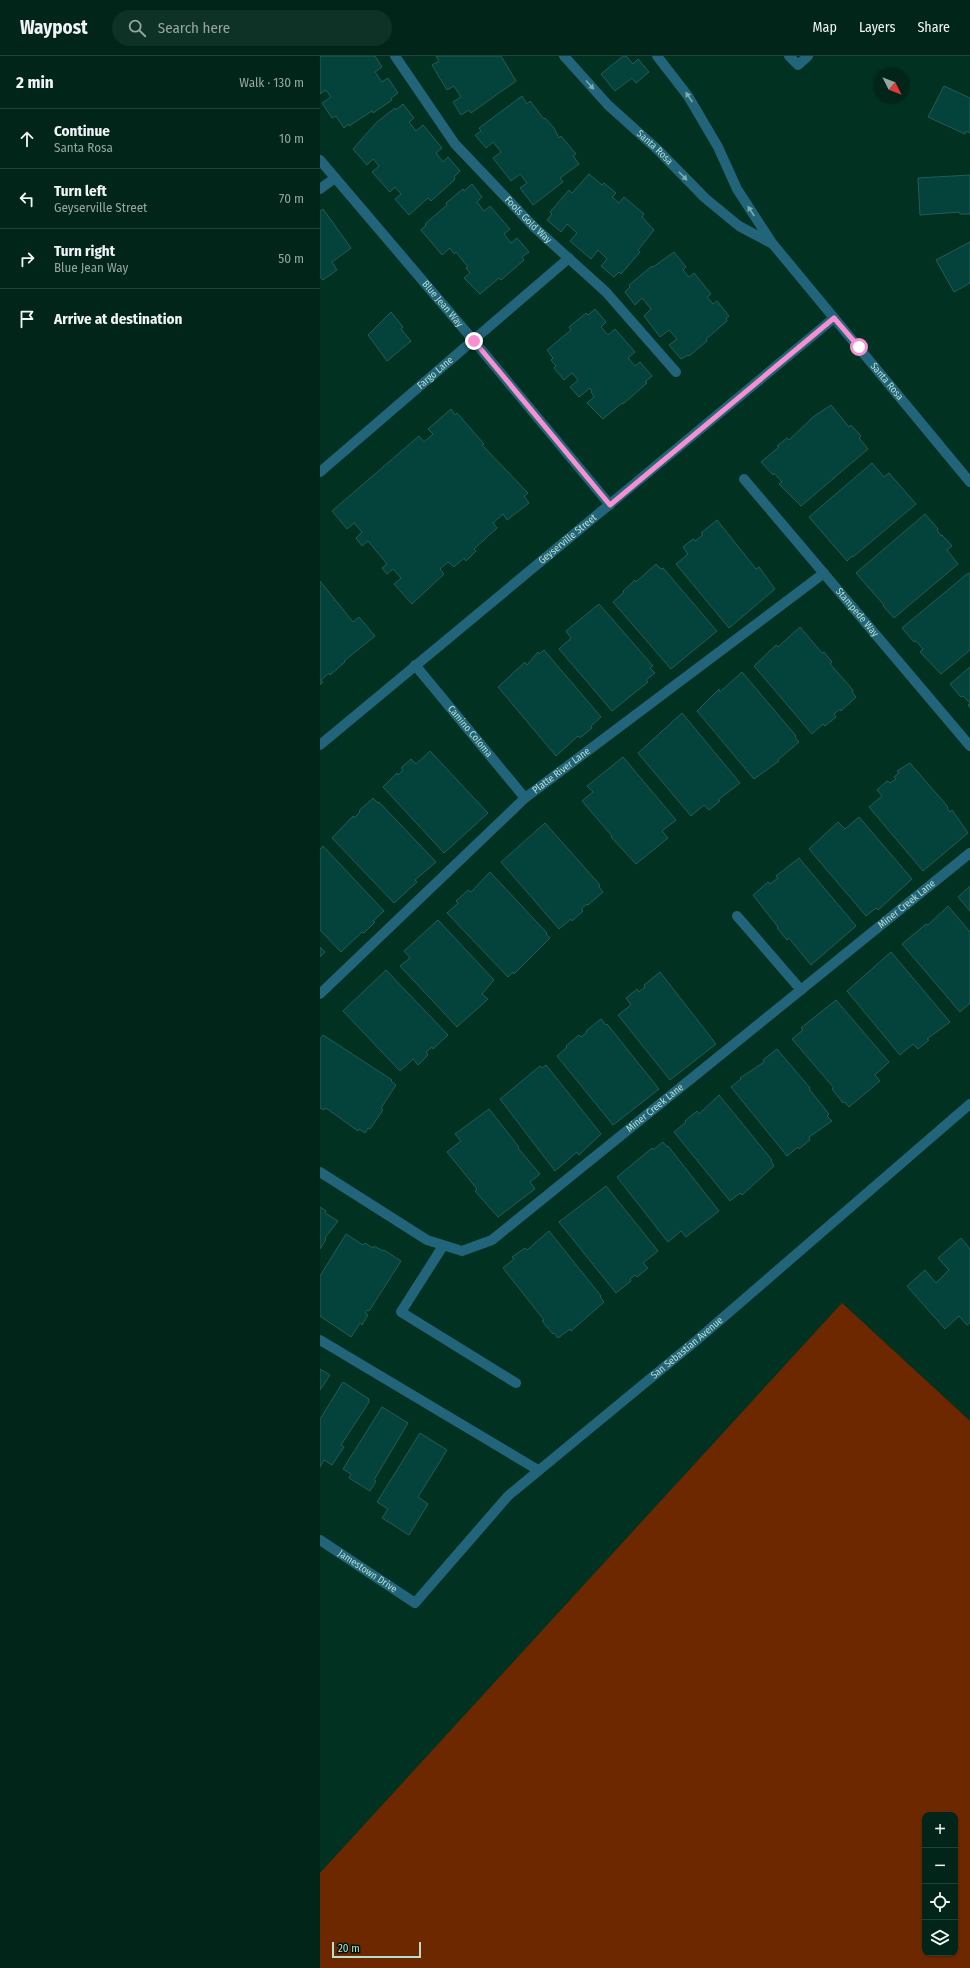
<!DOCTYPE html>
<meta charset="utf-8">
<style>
:root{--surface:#012619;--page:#0f3226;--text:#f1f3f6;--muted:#96a5a2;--line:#234338}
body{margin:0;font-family:"Fira Sans Condensed",sans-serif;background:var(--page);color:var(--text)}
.controls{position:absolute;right:12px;bottom:12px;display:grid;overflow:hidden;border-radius:8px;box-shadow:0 1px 3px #0004}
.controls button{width:36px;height:36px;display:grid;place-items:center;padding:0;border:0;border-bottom:1px solid var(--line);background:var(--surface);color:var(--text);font:20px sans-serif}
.compass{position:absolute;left:554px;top:12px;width:36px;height:36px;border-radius:50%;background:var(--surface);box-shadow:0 1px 3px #0004;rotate:132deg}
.scale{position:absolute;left:12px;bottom:10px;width:89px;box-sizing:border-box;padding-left:4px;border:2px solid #b8dfcc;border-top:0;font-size:11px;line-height:14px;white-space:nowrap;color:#b8dfcc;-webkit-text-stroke:3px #00170d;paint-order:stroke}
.stop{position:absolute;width:12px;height:12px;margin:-9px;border:3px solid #f790ce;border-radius:50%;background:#fff}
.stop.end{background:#f790ce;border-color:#fff;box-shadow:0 1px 4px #0008}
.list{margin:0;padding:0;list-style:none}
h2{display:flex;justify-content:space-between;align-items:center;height:52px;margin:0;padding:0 16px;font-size:17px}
h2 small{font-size:13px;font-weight:400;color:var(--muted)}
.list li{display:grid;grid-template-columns:26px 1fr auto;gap:12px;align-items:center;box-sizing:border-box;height:60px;padding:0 16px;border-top:1px solid var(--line)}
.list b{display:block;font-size:15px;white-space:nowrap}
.list p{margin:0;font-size:13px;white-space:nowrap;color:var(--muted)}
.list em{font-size:13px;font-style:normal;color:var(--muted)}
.icon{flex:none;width:22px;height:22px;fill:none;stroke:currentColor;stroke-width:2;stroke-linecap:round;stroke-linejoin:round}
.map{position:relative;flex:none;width:650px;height:1912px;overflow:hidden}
header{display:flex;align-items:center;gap:24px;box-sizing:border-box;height:56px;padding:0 20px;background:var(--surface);border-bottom:1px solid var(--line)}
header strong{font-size:19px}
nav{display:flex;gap:22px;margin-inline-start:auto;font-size:14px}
.search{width:280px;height:36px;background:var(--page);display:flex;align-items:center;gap:10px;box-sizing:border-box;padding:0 14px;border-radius:22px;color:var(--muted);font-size:15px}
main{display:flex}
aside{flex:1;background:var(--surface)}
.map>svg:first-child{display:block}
.green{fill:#6d2800;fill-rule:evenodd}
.building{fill:#04423c;stroke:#255c55}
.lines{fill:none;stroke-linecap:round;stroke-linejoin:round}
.minor{stroke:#22647a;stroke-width:10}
.oneway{fill:#7caeab}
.route{stroke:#f790ce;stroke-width:5}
.labels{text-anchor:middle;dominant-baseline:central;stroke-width:4;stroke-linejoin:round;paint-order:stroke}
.street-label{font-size:10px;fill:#b8dfcc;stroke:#00170d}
</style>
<header>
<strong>Waypost</strong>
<div class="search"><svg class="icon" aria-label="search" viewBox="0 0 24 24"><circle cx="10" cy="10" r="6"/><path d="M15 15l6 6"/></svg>Search here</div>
<nav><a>Map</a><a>Layers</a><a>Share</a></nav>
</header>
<main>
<aside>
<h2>2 min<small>Walk · 130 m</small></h2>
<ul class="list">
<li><svg class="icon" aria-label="ahead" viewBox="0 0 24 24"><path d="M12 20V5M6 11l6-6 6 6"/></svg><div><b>Continue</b><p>Santa Rosa</p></div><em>10 m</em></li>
<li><svg class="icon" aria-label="left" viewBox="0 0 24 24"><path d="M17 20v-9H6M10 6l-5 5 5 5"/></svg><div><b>Turn left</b><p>Geyserville Street</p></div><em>70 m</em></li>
<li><svg class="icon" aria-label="right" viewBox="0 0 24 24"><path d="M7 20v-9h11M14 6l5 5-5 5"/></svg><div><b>Turn right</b><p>Blue Jean Way</p></div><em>50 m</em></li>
<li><svg class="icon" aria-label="arrive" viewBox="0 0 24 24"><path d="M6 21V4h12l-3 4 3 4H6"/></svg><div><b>Arrive at destination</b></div></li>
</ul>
</aside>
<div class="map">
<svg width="650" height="1912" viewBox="0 0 650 1912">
<rect width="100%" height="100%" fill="#013221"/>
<!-- green -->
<path class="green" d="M522 1247 650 1365V1912H0V1817ZM605 1759H635V1897H605Z"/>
<!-- building -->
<g class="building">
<polygon points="0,0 55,0 62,11 55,16 62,26 68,22 78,37 71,42 72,44 53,57 52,55 29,70 28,68 24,72 16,60 12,62 2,47 11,41 6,34 0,38"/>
<polygon points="116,0 181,0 196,25 151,57 149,54 141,59 133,46 141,41 134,30 127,34 112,9 119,5"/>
<polygon points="303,0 306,0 313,8 318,3 329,16 316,27 312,22 295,35 281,18"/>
<polygon points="624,30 650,42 650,77 646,75 645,78 608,61"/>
<polygon points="202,40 207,48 210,45 224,63 225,62 234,72 239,82 241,80 256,98 253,100 259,108 240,122 243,126 213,149 200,132 207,127 200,118 191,125 173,102 181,96 173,86 166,92 155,79 161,75 159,72"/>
<polygon points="83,48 94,62 89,66 96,75 103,69 122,92 116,97 123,106 128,101 140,115 134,121 135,123 131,127 111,145 108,142 89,159 75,143 81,138 75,131 70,136 52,116 59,110 53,103 47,109 33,93 57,66 75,52 76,54"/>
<polygon points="269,118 282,129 284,127 296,137 292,141 299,147 304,141 324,158 322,161 334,174 318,194 320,196 301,218 299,216 294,221 281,210 287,203 278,194 271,203 250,185 257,177 247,168 241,176 227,164 232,158 230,156 249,134 252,137"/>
<polygon points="650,119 650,158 640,158 639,156 600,159 598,122"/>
<polygon points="152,128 162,141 157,146 164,155 170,150 190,173 184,178 191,187 197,182 209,196 202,201 204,204 181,224 179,222 160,238 144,222 150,217 146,212 148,211 136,196 134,198 130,192 122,199 101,174 106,169 105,168 127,149 126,147 143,133 144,135"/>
<polygon points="3,153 31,192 12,206 17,214 3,224 0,221 0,155"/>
<polygon points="650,186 650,227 634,236 616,204"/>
<polygon points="354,196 366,211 363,214 369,221 374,217 391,238 387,241 393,248 397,245 409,260 406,262 407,265 386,283 387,285 369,300 368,299 361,303 349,289 357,283 349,274 340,281 324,260 331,253 322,242 315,249 305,236 310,231 309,229 332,210 333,211"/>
<polygon points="275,253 286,266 281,271 288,279 295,273 315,296 308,302 315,310 320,306 332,320 325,326 327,327 303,348 302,347 283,363 267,347 274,341 271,336 272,335 270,332 259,341 250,331 258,324 252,317 244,324 234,312 236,310 231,304 233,302 227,294 251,274 249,271 266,257 268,259"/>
<polygon points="71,256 83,271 81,273 91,285 67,305 48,279"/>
<polygon points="511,349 529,371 531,369 541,380 539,382 548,393 481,450 459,428 462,426 454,417 453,419 441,406 459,391 457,390 467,382 469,384 493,361"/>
<polygon points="131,353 135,359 137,357 164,388 162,389 208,437 204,440 209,447 187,464 183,458 173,467 177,472 154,493 156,495 146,505 144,502 134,511 128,506 120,513 124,518 92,548 74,528 81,522 73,513 67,518 62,512 67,508 48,485 42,490 36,482 42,476 34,467 27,473 12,455 99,380 104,386 113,378 108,373"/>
<polygon points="552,407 564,421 569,417 596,448 533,501 532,500 527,505 489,461"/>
<polygon points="605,458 618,473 617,474 621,480 622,479 632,490 627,494 638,508 574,562 563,550 564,549 536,517"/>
<polygon points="397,464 436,513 439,511 455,533 409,572 356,508 368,498 363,491 373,483 375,485 383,479 381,477"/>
<polygon points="336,508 341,513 343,512 397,575 351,613 293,546 304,536 303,535 315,524 316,526"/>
<polygon points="650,517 650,594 621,618 600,596 603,593 596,585 594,586 582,572 647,518"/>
<polygon points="0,525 33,566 39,561 55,580 24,605 25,606 10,619 9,617 1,624 3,626 0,629"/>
<polygon points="279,548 333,610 330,612 335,617 326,624 328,626 292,655 239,593 251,582 246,575"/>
<polygon points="480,571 502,597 504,596 512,606 510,608 533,634 532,636 536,641 521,655 520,653 514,658 516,661 505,670 503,668 492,678 434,610 456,589 458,591"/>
<polygon points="224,594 281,661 271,670 272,672 260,682 258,680 236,700 178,631 205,606 207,609 218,596 219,598"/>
<polygon points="650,611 650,652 648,649 650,647 643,640 641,641 630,628"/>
<polygon points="422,616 476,680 475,681 479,686 458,704 459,705 434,723 377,655 399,633 400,636"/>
<polygon points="362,657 420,727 398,744 400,745 389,754 384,749 371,760 318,697"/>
<polygon points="110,695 168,757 124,797 63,731 77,717 78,719 83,714 81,712 91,703 96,708"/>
<polygon points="303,701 356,764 342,775 348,782 316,808 291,781 292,780 262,745 273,736 267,730"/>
<polygon points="590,707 628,751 627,752 630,756 632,754 648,777 603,815 549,751 562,740 557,734 567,725 570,727 576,723 574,721 579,717 577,715"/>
<polygon points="53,742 58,747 59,746 116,806 95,824 97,826 74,847 12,782 33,760 34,762 40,756 39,755"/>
<polygon points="539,761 592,823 558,854 556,852 546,860 489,793 518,766 525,773"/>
<polygon points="225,767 280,829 279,831 283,836 268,849 267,848 261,853 263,855 252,865 251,863 239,873 181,806"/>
<polygon points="3,790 64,855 53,865 55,866 44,877 42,876 21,896 0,874 0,793"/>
<polygon points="479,802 536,870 491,909 469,882 467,884 457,872 458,871 433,839 448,826 450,828 458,822 456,820"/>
<polygon points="170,816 227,877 226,878 230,882 194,918 193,916 188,921 127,857 138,847 136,845 148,834 151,836"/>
<polygon points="650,830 650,855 638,841"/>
<polygon points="628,850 650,876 650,947 640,956 582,888 606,868 608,869"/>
<polygon points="118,864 174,924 162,938 168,943 137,971 80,910 90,902 84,895"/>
<polygon points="0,891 5,896 0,901"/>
<polygon points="571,896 630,966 607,983 609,984 598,993 593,988 580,999 527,935"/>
<polygon points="66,914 128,979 113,993 112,991 106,996 108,999 98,1009 93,1003 80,1015 23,955"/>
<polygon points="340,916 396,988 350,1024 298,959 311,949 306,942 317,933 319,936 325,931 324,929"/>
<polygon points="516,944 569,1006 555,1019 560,1025 529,1051 525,1046 523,1047 512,1033 514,1032 472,983 483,974 481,972"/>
<polygon points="281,963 286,969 287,968 339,1033 293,1069 237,1000 247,991 246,990 259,979 261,981 267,976 266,975"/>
<polygon points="3,979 72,1024 71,1025 76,1029 61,1052 63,1054 50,1073 48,1072 45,1077 39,1073 38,1075 6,1052 4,1054 0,1052 0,983"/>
<polygon points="457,993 490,1032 489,1033 509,1058 507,1060 512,1065 489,1081 490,1084 479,1093 478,1091 467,1100 411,1031 421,1023 420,1022 444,1006 443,1004"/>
<polygon points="226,1009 281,1078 259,1099 257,1096 235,1115 180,1043 220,1010 222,1012"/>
<polygon points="399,1039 452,1104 451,1105 454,1110 422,1139 420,1137 410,1145 354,1076 366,1066 365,1065 377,1055 379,1058"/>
<polygon points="169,1053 199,1091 198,1092 220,1118 210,1126 215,1133 178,1161 155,1135 157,1133 127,1096 141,1085 135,1078"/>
<polygon points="343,1086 347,1091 348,1090 399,1155 366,1181 361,1175 348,1186 297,1121 332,1092 333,1094"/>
<polygon points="286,1130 338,1195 323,1207 328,1212 317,1221 315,1219 310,1223 311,1225 296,1237 239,1166"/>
<polygon points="0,1151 6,1155 5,1157 18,1165 5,1182 6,1183 0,1193"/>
<polygon points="229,1175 281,1240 280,1241 284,1246 251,1275 250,1273 238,1282 234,1277 233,1278 222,1265 224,1264 183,1212 194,1203 192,1201 205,1192 207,1194"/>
<polygon points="26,1178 43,1189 45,1187 53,1192 54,1190 63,1195 64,1194 81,1205 49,1255 47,1254 45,1257 48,1259 42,1269 40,1267 31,1281 0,1260 0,1220"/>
<polygon points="641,1182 650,1193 650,1267 647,1269 639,1260 625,1273 587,1230 605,1214 616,1227 629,1214 618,1202"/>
<polygon points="0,1313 10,1319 0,1334"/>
<polygon points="23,1326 49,1343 49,1346 21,1389 24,1391 12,1409 4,1404 0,1411 0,1363"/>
<polygon points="62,1351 88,1367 54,1424 56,1425 50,1435 29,1422 31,1418 23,1413"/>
<polygon points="100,1377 127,1394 98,1441 108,1448 89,1479 62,1462 68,1453 57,1446"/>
</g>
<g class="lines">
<!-- minor -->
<g class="minor">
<path id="s1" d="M75 0 135 88 214 171 286 236 356 316"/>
<path id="s2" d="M244 0 288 49 338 94 385 142 419 170 451 187"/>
<path id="s3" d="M337 0 368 40 398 91 417 133 452 187 650 426"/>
<polyline points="469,0 478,9 488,0"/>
<path id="s4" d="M0 104 154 285 290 449"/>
<polyline points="0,133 15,122"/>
<path id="s5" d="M0 416 249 202"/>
<path id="s6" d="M424 423 650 690"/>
<path id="s7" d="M95 609 205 742"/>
<path id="s8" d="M0 689 514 262"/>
<polyline points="417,860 481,934"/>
<path id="s9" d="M0 938 205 742 504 517"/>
<path id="s10" d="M0 1116 107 1184 142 1195 172 1184 650 797"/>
<polyline points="123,1190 81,1256 196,1327"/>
<polyline points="0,1284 218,1414"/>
<path id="s11" d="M0 1484 95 1547 188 1440 377 1284 650 1048"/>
</g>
</g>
<!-- one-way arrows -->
<defs><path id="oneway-solid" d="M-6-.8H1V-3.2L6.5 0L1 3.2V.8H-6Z"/></defs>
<g class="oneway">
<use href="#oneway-solid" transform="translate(270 29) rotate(48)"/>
<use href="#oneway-solid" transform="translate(369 41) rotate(-124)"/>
<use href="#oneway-solid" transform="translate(363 120) rotate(46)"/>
<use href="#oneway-solid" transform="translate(431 155) rotate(-123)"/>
</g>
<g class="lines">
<!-- route -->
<polyline class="route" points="154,285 290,449 514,262 539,291"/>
</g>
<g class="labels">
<!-- street labels -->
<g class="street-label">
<text stroke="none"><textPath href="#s2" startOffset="129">Santa Rosa</textPath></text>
<text stroke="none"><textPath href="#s1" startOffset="212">Fools Gold Way</textPath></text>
<text stroke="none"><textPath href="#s4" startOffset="189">Blue Jean Way</textPath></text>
<text stroke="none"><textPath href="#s5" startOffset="152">Fargo Lane</textPath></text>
<text stroke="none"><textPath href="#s3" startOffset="400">Santa Rosa</textPath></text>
<text stroke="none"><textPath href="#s8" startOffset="322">Geyserville Street</textPath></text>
<text stroke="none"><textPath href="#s6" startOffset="175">Stampede Way</textPath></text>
<text stroke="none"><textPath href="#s7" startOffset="86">Camino Coloma</textPath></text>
<text stroke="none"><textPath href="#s9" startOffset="329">Platte River Lane</textPath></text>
<text stroke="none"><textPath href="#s10" startOffset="729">Miner Creek Lane</textPath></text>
<text stroke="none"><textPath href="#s10" startOffset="405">Miner Creek Lane</textPath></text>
<text stroke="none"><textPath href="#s11" startOffset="488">San Sebastian Avenue</textPath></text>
<text stroke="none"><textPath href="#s11" startOffset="57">Jamestown Drive</textPath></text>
</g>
</g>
</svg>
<div class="controls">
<button>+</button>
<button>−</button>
<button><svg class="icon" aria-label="locate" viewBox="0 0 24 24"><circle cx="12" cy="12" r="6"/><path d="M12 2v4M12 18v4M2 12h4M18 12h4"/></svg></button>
<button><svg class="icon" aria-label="layers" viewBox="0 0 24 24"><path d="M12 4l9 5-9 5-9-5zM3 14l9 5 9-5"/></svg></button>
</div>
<svg class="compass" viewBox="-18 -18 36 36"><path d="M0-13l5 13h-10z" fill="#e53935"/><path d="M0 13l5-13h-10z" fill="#96a5a2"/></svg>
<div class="scale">20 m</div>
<div class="stop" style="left:539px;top:291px"></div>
<div class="stop end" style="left:154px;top:285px"></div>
</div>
</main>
